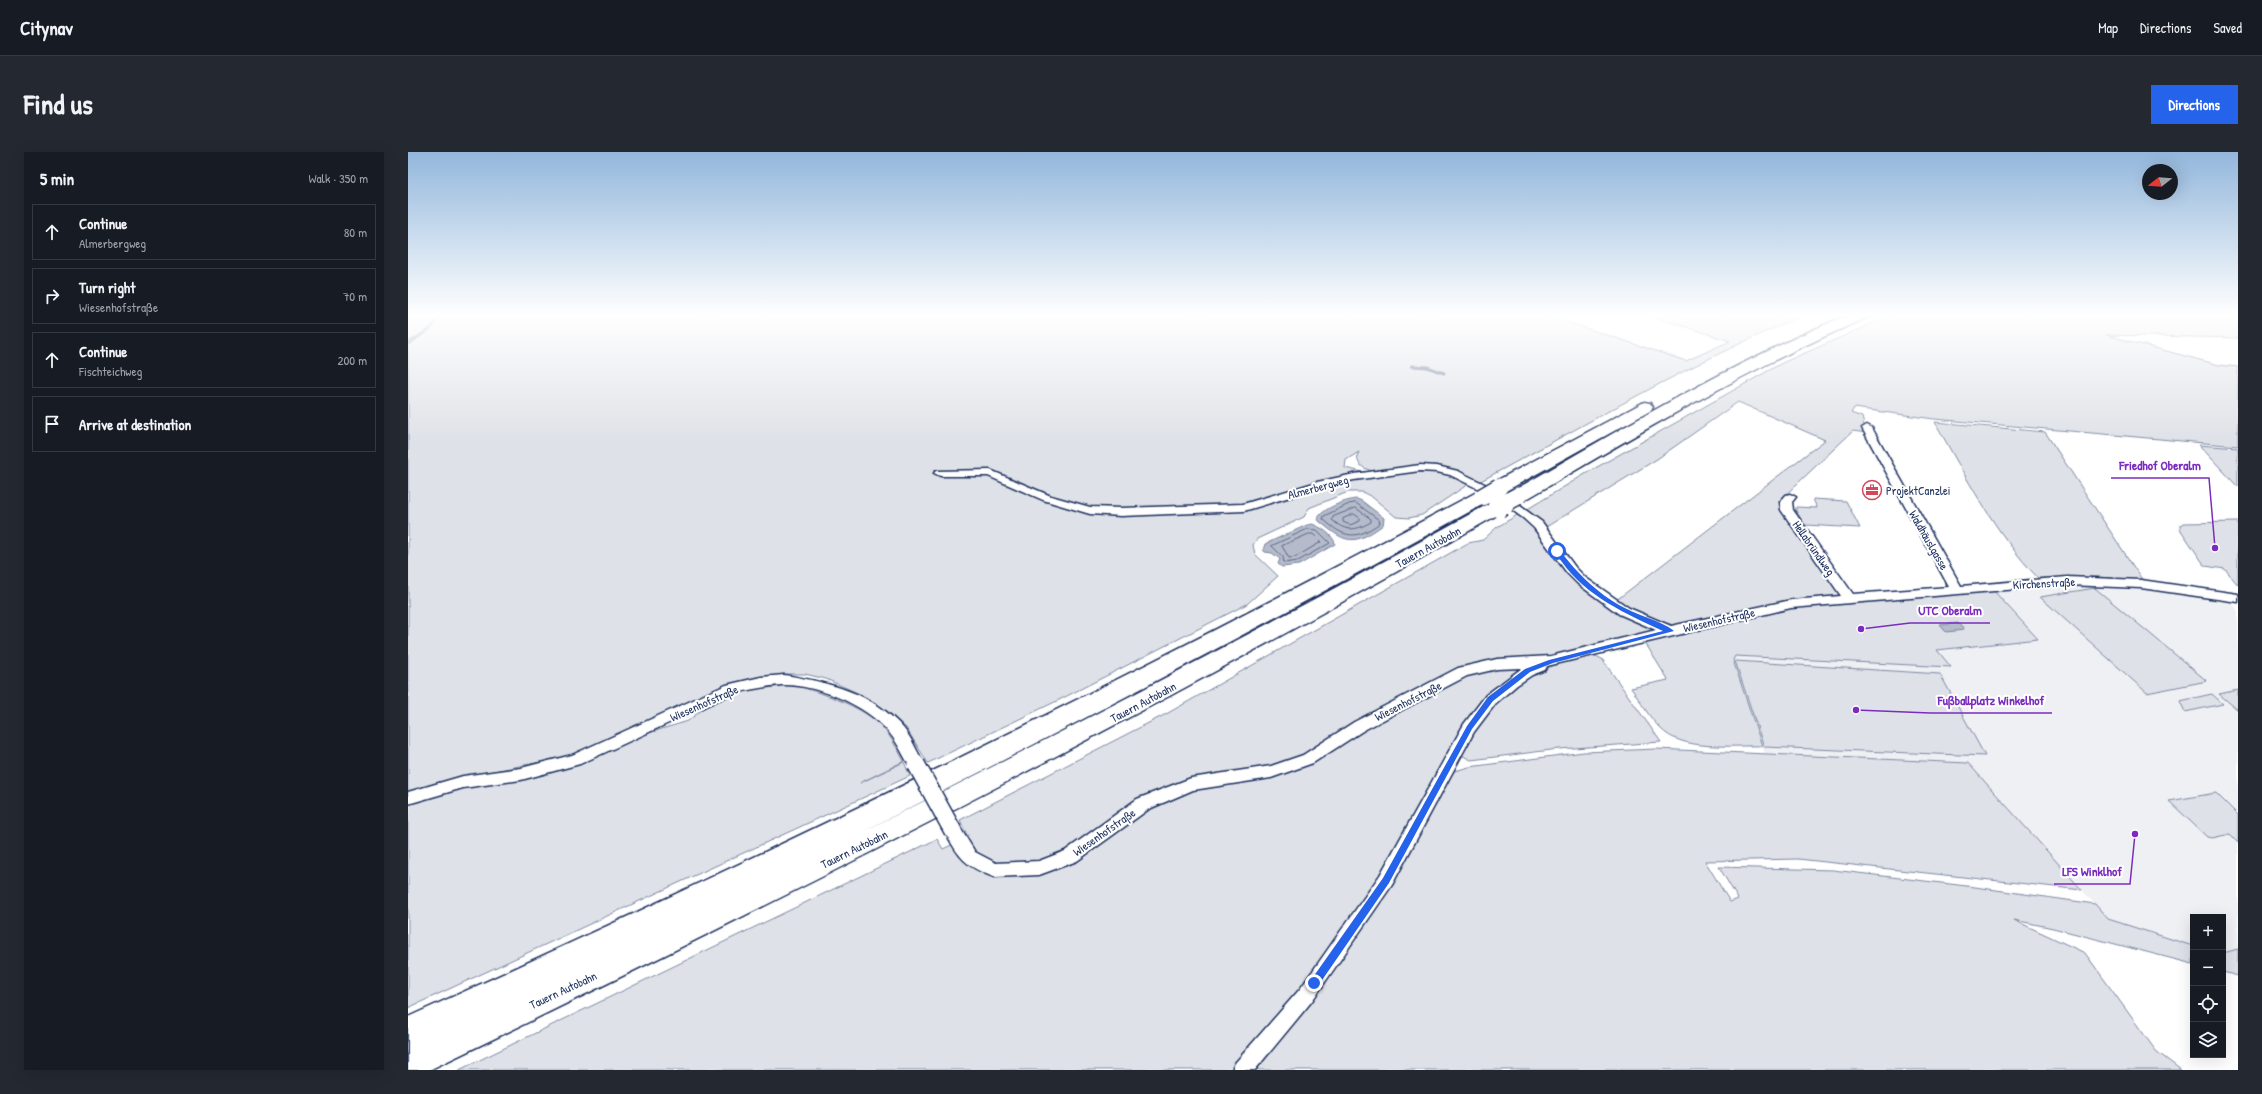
<!DOCTYPE html>
<meta charset="utf-8">
<style>
:root{--surface:#171b24;--page:#242831;--text:#f1f3f6;--muted:#9ea1a6;--line:#363941;--accent:#2563eb}
body{margin:0;font-family:"Patrick Hand",sans-serif;background:var(--page);color:var(--text)}
.controls{position:absolute;right:12px;bottom:12px;display:grid;overflow:hidden;border-radius:0px;box-shadow:0 4px 16px #0002}
.controls button{width:36px;height:36px;display:grid;place-items:center;padding:0;border:0;border-bottom:1px solid var(--line);background:var(--surface);color:var(--text);font:20px sans-serif}
.compass{position:absolute;left:1734px;top:12px;width:36px;height:36px;border-radius:50%;background:var(--surface);box-shadow:0 4px 16px #0002;rotate:253deg}
.stop{position:absolute;width:12px;height:12px;margin:-9px;border:3px solid #2563eb;border-radius:50%;background:#fff}
.stop.end{background:#2563eb;border-color:#fff;box-shadow:0 1px 4px #0008}
.list{margin:0;padding:0;list-style:none}
h2{display:flex;justify-content:space-between;align-items:center;height:52px;margin:0;padding:0 16px;font-size:17px}
h2 small{font-size:13px;font-weight:400;color:var(--muted)}
.list li{display:grid;grid-template-columns:26px 1fr auto;gap:12px;align-items:center;box-sizing:border-box;height:56px;margin:0 8px 8px;padding:0 8px;border:1px solid var(--line);border-radius:0px}
.list b{display:block;font-size:15px;white-space:nowrap}
.list p{margin:0;font-size:13px;white-space:nowrap;color:var(--muted)}
.list em{font-size:13px;font-style:normal;color:var(--muted)}
.icon{flex:none;width:22px;height:22px;fill:none;stroke:currentColor;stroke-width:2;stroke-linecap:round;stroke-linejoin:round}
.map{position:relative;flex:none;width:1830px;height:918px;overflow:hidden;border-radius:0px}
header{display:flex;align-items:center;gap:24px;box-sizing:border-box;height:56px;padding:0 20px;background:var(--surface);border-bottom:1px solid var(--line)}
header strong{font-size:19px}
nav{display:flex;gap:22px;margin-inline-start:auto;font-size:14px}
.intro{display:flex;align-items:center;justify-content:space-between;box-sizing:border-box;height:96px;padding:0 24px}
h1{margin:0;font-size:28px}
.button{padding:10px 18px;border-radius:0px;background:var(--accent);color:#fff;font-size:14px;font-weight:700}
main{display:flex;gap:24px;padding:0 24px}
aside{flex:1;background:var(--surface);border-radius:0px;box-shadow:0 4px 16px #0002}
.map>svg:first-child{display:block}
.built{fill:#eff0f4}
.green{fill:#dee1e7;stroke:#7c88a2}
.water{fill:#b5bbca;stroke:#77839f}
.lines{fill:none;stroke-linecap:round;stroke-linejoin:round}
.shore{stroke:#596789;stroke-width:1}
.stream{stroke:#77839f;stroke-width:3}
.minor-casing{stroke:#1b2f5e;stroke-width:3}
.motorway-casing{stroke:#1b2f5e;stroke-width:3}
.minor{fill:#fff;fill-rule:evenodd}
.motorway{fill:#fff;fill-rule:evenodd}
.minor-bridge-casing{stroke:#1b2f5e;stroke-width:20;stroke-linecap:butt}
.motorway-bridge-far1-casing{stroke:#1b2f5e;stroke-width:20;stroke-linecap:butt}
.motorway-bridge-casing{stroke:#1b2f5e;stroke-width:25;stroke-linecap:butt}
.minor-bridge{stroke:#fff;stroke-width:17}
.motorway-bridge-far1{stroke:#fff;stroke-width:17}
.motorway-bridge{stroke:#fff;stroke-width:22}
.route{fill:#2563eb}
.labels{text-anchor:middle;dominant-baseline:central;stroke-width:4;stroke-linejoin:round;paint-order:stroke}
.street-label{font-size:12px;fill:#1b2f5e;stroke:#fff}
.poi-label{font-size:12px;fill:#1b2f5e;stroke:#fff;text-anchor:start}
.leader{fill:none;stroke:#7b2cbf;stroke-width:1.5}
.callout-dot{fill:#7b2cbf;stroke:#fff;stroke-width:1.5}
.callout-label{font-size:13px;text-anchor:middle;font-weight:bold;fill:#7b2cbf;stroke:#fff;stroke-width:4;stroke-linejoin:round;paint-order:stroke}
</style>
<header>
<strong>Citynav</strong>
<nav><a>Map</a><a>Directions</a><a>Saved</a></nav>
</header>
<div class="intro"><h1>Find us</h1><a class="button">Directions</a></div>
<main>
<aside>
<h2>5 min<small>Walk · 350 m</small></h2>
<ul class="list">
<li><svg class="icon" aria-label="ahead" viewBox="0 0 24 24"><path d="M12 20V5M6 11l6-6 6 6"/></svg><div><b>Continue</b><p>Almerbergweg</p></div><em>80 m</em></li>
<li><svg class="icon" aria-label="right" viewBox="0 0 24 24"><path d="M7 20v-9h11M14 6l5 5-5 5"/></svg><div><b>Turn right</b><p>Wiesenhofstraße</p></div><em>70 m</em></li>
<li><svg class="icon" aria-label="ahead" viewBox="0 0 24 24"><path d="M12 20V5M6 11l6-6 6 6"/></svg><div><b>Continue</b><p>Fischteichweg</p></div><em>200 m</em></li>
<li><svg class="icon" aria-label="arrive" viewBox="0 0 24 24"><path d="M6 21V4h12l-3 4 3 4H6"/></svg><div><b>Arrive at destination</b></div></li>
</ul>
</aside>
<div class="map">
<svg width="1830" height="918" viewBox="0 0 1830 918">
<rect width="100%" height="100%" fill="#fff"/>
<filter id="ink" filterUnits="userSpaceOnUse"><feTurbulence type="fractalNoise" baseFrequency=".025" numOctaves="2"/><feDisplacementMap in="SourceGraphic" scale="8" xChannelSelector="R" yChannelSelector="G"/><feConvolveMatrix kernelMatrix="1 2 1 2 8 2 1 2 1" color-interpolation-filters="sRGB"/></filter>
<g filter="url(#ink)">
<!-- built -->
<polygon class="built" points="1665,433 1736,437 1823,449 1830,459 1830,797 1815,801 1815,765 1785,765 1785,794 1700,767 1560,611 1357,602 1324,507 1327,504 1542,515 1528,498 1630,487 1585,438"/>
<!-- green -->
<g class="green">
<path d="M0 162H1135L1278 209 1322 189 1237 162H1399C1285 209 1179 272 1071 330L1051 320 1022 314 964 319C955 316 950 314 949 304L951 300 938 308 937 316 959 321 962 327C995 317 1031 314 1062 331L1014 363 1001 366 988 365 964 345 954 340H940L901 356 896 365 849 387 845 393 847 402 870 424 839 452 653 547 520 611 498 576 479 559 452 542 418 527 397 522H376L329 531 167 603 31 630 0 641Z"/>
<polygon points="1486,162 1830,162 1830,186 1698,183 1811,213 1830,215 1830,294 1526,267 1446,256 1443,261 1454,265 1458,281 1445,279 1371,349 1435,443 1271,474 1247,469 1207,449 1417,288 1330,250 1249,307 1138,375 1118,358 1182,319 1374,211"/>
<path d="M1527 270 1637 280 1735 429 1691 425 1630 426C1587 381 1557 324 1527 270Z"/>
<polygon points="1791,293 1830,296 1830,335"/>
<polygon points="1405,347 1438,349 1452,376 1397,373 1388,359 1388,355 1409,356"/>
<polygon points="1111,362 1125,371 1160,420 1247,478 1101,515 1120,514 1101,527 993,689 916,814 830,918 51,918 529,687 535,697 560,685 552,668 760,561 1060,391 1075,388 1089,375"/>
<polygon points="1830,370 1830,433 1817,417 1797,414 1772,377 1772,373 1776,371"/>
<polygon points="1687,436 1799,529 1739,541 1632,445"/>
<path d="M1585 438 1630 487 1529 498 1543 515 1327 504 1325 508 1354 594C1324 593 1274 600 1252 576 1241 565 1232 549 1223 536L1260 528 1236 489 1380 456Z"/>
<path d="M1179 504H1188L1194 507 1253 590 1151 597 1063 608 1055 604 1053 600 1055 596C1066 580 1075 561 1088 547 1111 521 1147 513 1179 504Z"/>
<polygon points="1327,509 1532,522 1577,604 1356,595"/>
<path d="M385 533C415 541 462 556 480 582 486 591 491 600 496 609L452 631 496 610 502 624 0 856V650L36 638 121 625 187 605 231 584 280 569 301 552 328 540 354 534Z"/>
<polygon points="1830,538 1830,558 1811,542"/>
<polygon points="1804,542 1815,552 1777,560 1772,549"/>
<polygon points="1248,597 1560,611 1674,738 1390,707 1297,709 1322,750 1330,747 1311,715 1425,718 1567,735 1687,752 1700,767 1785,794 1785,812 1645,776 1606,768 1677,801 1748,899 1773,918 843,918 1043,620 1061,615 1176,600"/>
<polygon points="1808,641 1830,663 1830,690 1822,682 1804,686 1799,685 1761,649"/>
<polygon points="1830,797 1830,824 1815,820 1815,801"/>
</g>
<!-- water -->
<g class="water">
<path d="M949 347 954 349 976 366 975 373C945 395 937 391 911 369L910 367C912 357 940 347 949 347Z"/>
<path d="M904 372C911 374 926 383 927 392L891 413 874 415 870 412 872 407 864 401 857 400 855 398 857 392 899 373Z"/>
<polygon points="1550,471 1556,478 1538,480 1532,473"/>
</g>
<g class="lines">
<!-- shore -->
<g class="shore">
<path d="M948 351 971 368 972 371C948 388 937 387 915 367L916 364 941 352Z"/>
<path d="M948 356 963 367V370C947 379 938 380 924 368L925 365Z"/>
<polygon points="946,362 952,366 952,369 942,373 935,370 935,367"/>
<polygon points="900,377 909,378 922,391 890,409 876,411 875,405 864,394"/>
<polygon points="901,382 905,382 913,390 888,405 881,406 874,394"/>
</g>
<!-- stream -->
<g class="stream">
<polyline points="0,192 23,176 33,162"/>
<polyline points="1004,214 1019,215 1036,221"/>
</g>
<defs>
<g id="minor">
<path d="M1459 273 1464 276 1553 434 1659 425 1733 428 1830 442V450L1733 436 1659 433 1383 456 1139 514 1137 518 1124 523 1109 533 1088 551 1066 580 984 733 904 849 847 918H824L827 911 892 837 972 723 1056 572 1078 543 1114 516 1089 517 1059 524 956 578 905 611 863 626 785 638 741 657 669 709 631 723 586 725C558 715 550 705 537 679L539 674 545 672 551 674 567 700 588 711 631 709 657 699 729 647 783 626 863 614 895 603 946 570 1050 516 1089 507 1143 504 1248 478 1211 462 1170 432 1159 421 1126 376 1115 366 1085 344 1042 323 1029 320 1012 319 946 328 915 335 836 359 713 364 682 362 635 348 580 324H532L526 321 528 319 582 318 643 344 682 355 713 356 835 352 909 330 946 322 1012 313 1029 314 1050 319 1093 340 1134 370 1167 415 1178 426 1221 456 1263 474 1383 448 1433 444 1373 358 1372 350 1378 343 1382 342 1388 345 1384 350 1385 358 1445 442 1541 435 1454 276Z"/>
<path d="M376 523C420 530 466 541 496 577 504 587 510 601 516 612L513 616 508 618 503 616C497 607 492 596 486 587 466 556 411 532 374 533 358 534 342 538 326 541L172 612 113 628 55 636 0 652V640L55 624 113 616 164 603 318 533 353 525Z"/>
</g>
<g id="motorway">
<path d="M1442 162H1463L1461 165C1341 215 1229 282 1117 348L1110 350 1103 348 1100 344 1103 340C1214 276 1323 211 1442 162Z"/>
<polygon points="1236,250 1242,251 1245,255 1242,259 1098,339 1091,341 1084,339 1081,335 1084,331"/>
<path d="M1074 339 1081 341 1084 345 1081 349C875 463 667 573 456 679 668 574 877 465 1084 350L1091 348 1098 350 1101 354 1098 358C746 559 386 743 21 918H0V865C362 702 718 529 1067 341Z"/>
</g>
</defs>
<!-- minor casing -->
<use href="#minor" class="minor-casing"/>
<!-- motorway casing -->
<use href="#motorway" class="motorway-casing"/>
<!-- minor -->
<use href="#minor" class="minor"/>
<!-- motorway -->
<use href="#motorway" class="motorway"/>
<defs>
<polyline id="minor-bridge" points="508,612 545,679"/>
<g id="motorway-bridge-far1">
<polyline points="1074,345 1091,335"/>
<polyline points="1093,353 1110,344"/>
</g>
<polyline id="motorway-bridge" points="1091,354 1095,352"/>
</defs>
<!-- minor-bridge casing -->
<use href="#minor-bridge" class="minor-bridge-casing"/>
<!-- motorway-bridge-far1 casing -->
<use href="#motorway-bridge-far1" class="motorway-bridge-far1-casing"/>
<!-- motorway-bridge casing -->
<use href="#motorway-bridge" class="motorway-bridge-casing"/>
<!-- minor-bridge -->
<use href="#minor-bridge" class="minor-bridge"/>
<!-- motorway-bridge-far1 -->
<use href="#motorway-bridge-far1" class="motorway-bridge-far1"/>
<!-- motorway-bridge -->
<use href="#motorway-bridge" class="motorway-bridge"/>
</g>
</g>
<!-- sky -->
<linearGradient id="sky" x2="0" y2="1"><stop stop-color="#93b7dc"/><stop offset="0.56" stop-color="#fff"/><stop offset="1" stop-color="#fff" stop-opacity="0"/></linearGradient>
<rect width="1830" height="291" fill="url(#sky)"/>
<!-- route -->
<path class="route" d="M1147 397H1151C1169 422 1193 445 1221 458 1233 464 1257 471 1266 479L1145 511 1122 520 1085 549 1064 577 981 731 910 834H903V828L975 726 1059 574 1080 545 1117 517 1141 508 1255 479C1218 462 1178 444 1154 410 1151 406 1147 402 1147 397Z"/>
<!-- icons -->
<defs>
<symbol id="office-ring" viewBox="-11 -11 22 22"><circle r="9.5" fill="#fff" stroke="#d1495b" stroke-width="1.5"/><path d="M-6-3h4V-5.5h4V-3h4V5H-6ZM-1-4.5V-3h2v-1.5ZM-6 0V1H6V0Z" fill="#d1495b"/></symbol>
</defs>
<g fill-rule="evenodd">
<use href="#office-ring" x="1453" y="327" width="22" height="22"/>
</g>
<g class="labels">
<!-- street labels -->
<g class="street-label">
<text transform="translate(910 335) rotate(-15)">Almerbergweg</text>
<text transform="translate(1521 388) rotate(60)">Waldhäuslgasse</text>
<text transform="translate(1020 395) rotate(-29)">Tauern Autobahn</text>
<text transform="translate(1406 396) rotate(55)">Hellabründlweg</text>
<text transform="translate(1636 431) rotate(-3)">Kirchenstraße</text>
<text transform="translate(1311 468) rotate(-13)">Wiesenhofstraße</text>
<text transform="translate(1000 549) rotate(-27)">Wiesenhofstraße</text>
<text transform="translate(735 550) rotate(-28)">Tauern Autobahn</text>
<text transform="translate(296 551) rotate(-24)">Wiesenhofstraße</text>
<text transform="translate(696 680) rotate(-35)">Wiesenhofstraße</text>
<text transform="translate(446 697) rotate(-26)">Tauern Autobahn</text>
<text transform="translate(155 838) rotate(-25)">Tauern Autobahn</text>
</g>
<!-- poi labels -->
<g class="poi-label">
<text x="1478" y="338">ProjektCanzlei</text>
</g>
</g>
<!-- callouts -->
<path class="leader" d="M1807 396L1801 326H1703M1453 477L1502 471H1582M1448 558L1522 561H1644M1727 682L1722 732H1646"/>
<g class="callout-dot">
<circle cx="1807" cy="396" r="4"/>
<circle cx="1453" cy="477" r="4"/>
<circle cx="1448" cy="558" r="4"/>
<circle cx="1727" cy="682" r="4"/>
</g>
<g class="callout-label">
<text x="1752" y="318">Friedhof Oberalm</text>
<text x="1542" y="463">UTC Oberalm</text>
<text x="1583" y="553">Fußballplatz Winkelhof</text>
<text x="1684" y="724">LFS Winklhof</text>
</g>
</svg>
<div class="controls">
<button>+</button>
<button>−</button>
<button><svg class="icon" aria-label="locate" viewBox="0 0 24 24"><circle cx="12" cy="12" r="6"/><path d="M12 2v4M12 18v4M2 12h4M18 12h4"/></svg></button>
<button><svg class="icon" aria-label="layers" viewBox="0 0 24 24"><path d="M12 4l9 5-9 5-9-5zM3 14l9 5 9-5"/></svg></button>
</div>
<svg class="compass" viewBox="-18 -18 36 36"><path d="M0-13l5 13h-10z" fill="#e53935"/><path d="M0 13l5-13h-10z" fill="#9ea1a6"/></svg>
<div class="stop" style="left:1149px;top:399px"></div>
<div class="stop end" style="left:906px;top:831px"></div>
</div>
</main>
